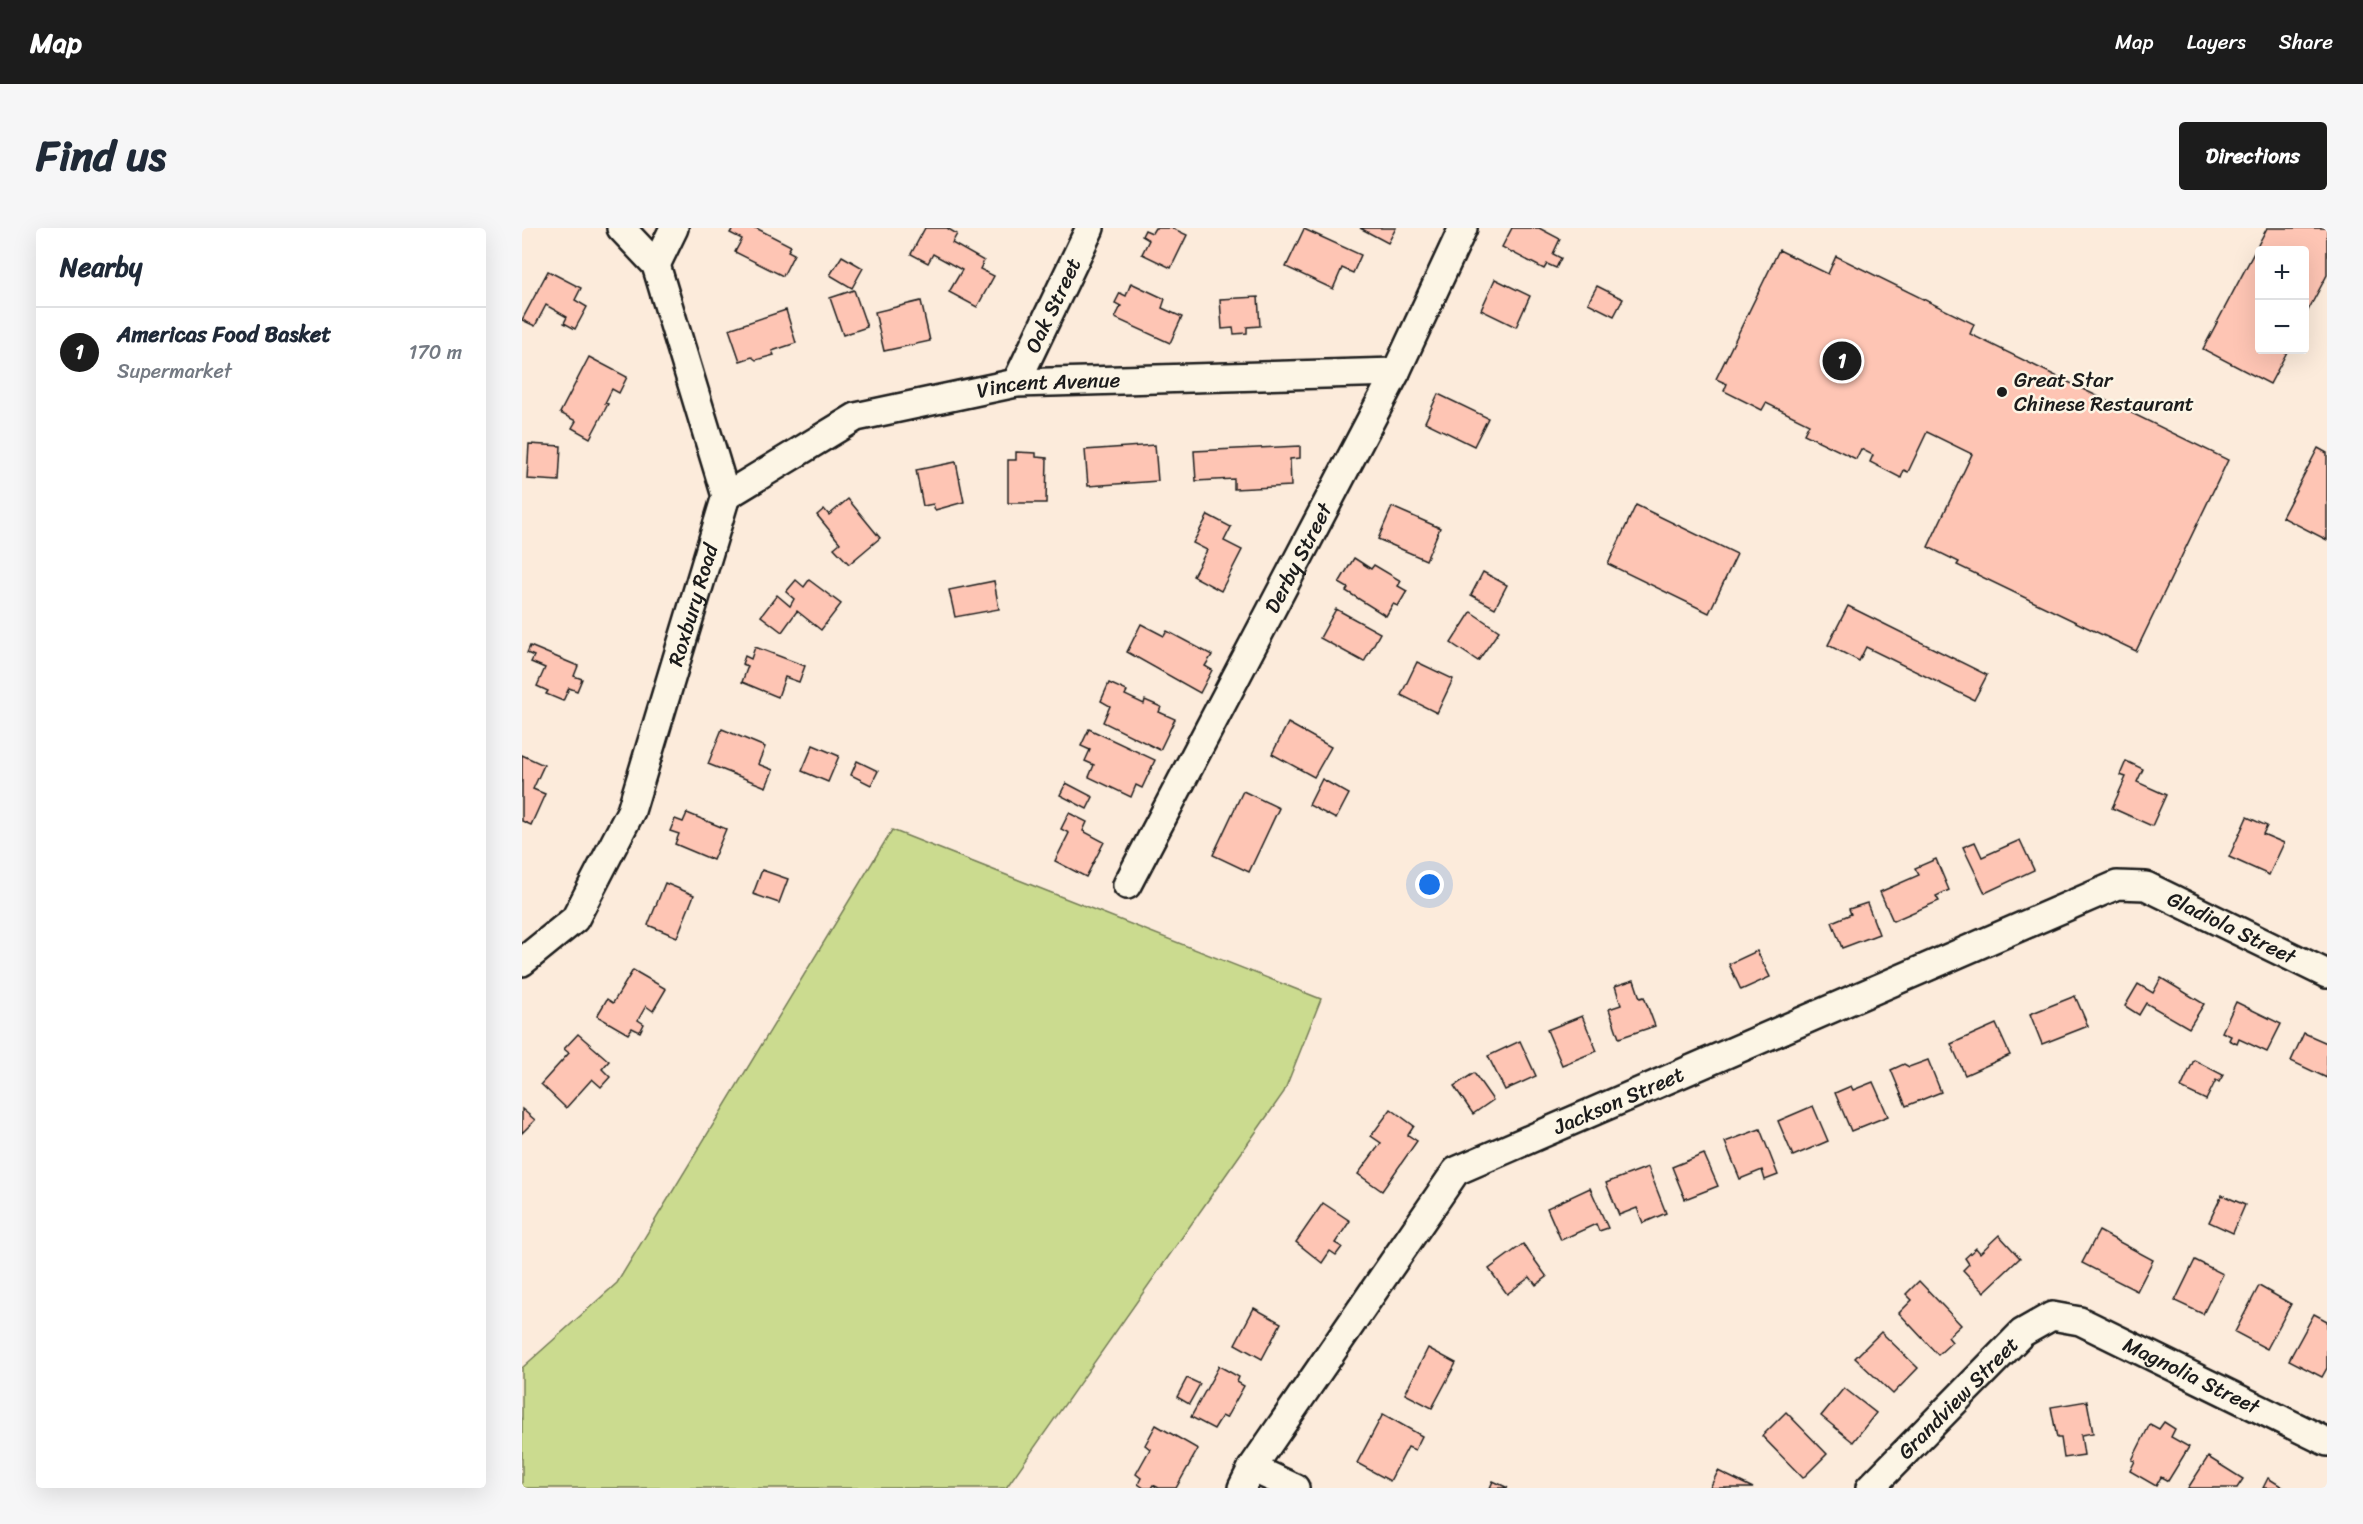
<!DOCTYPE html>
<meta charset="utf-8">
<style>
:root{--surface:#fff;--page:#f6f6f7;--text:#1f2937;--muted:#747a83;--line:#e0e1e3;--accent:#1c1c1c}
body{margin:0;font-family:Sriracha,sans-serif;background:var(--page);color:var(--text)}
.controls{position:absolute;right:18px;top:18px;display:grid;overflow:hidden;border-radius:6px;box-shadow:0 6px 24px #0002}
.controls button{width:54px;height:54px;display:grid;place-items:center;padding:0;border:0;border-bottom:2px solid var(--line);background:var(--surface);color:var(--text);font:30px sans-serif}
.you{position:absolute;left:908px;top:657px;width:21px;height:21px;margin:-15px;border:4px solid #fff;border-radius:50%;background:#1a73e8;box-shadow:0 0 0 9px #1a73e833}
.badge{display:grid;place-items:center;width:39px;height:39px;border-radius:50%;background:var(--accent);color:#fff;font-size:20px;font-weight:700}
.pin{position:absolute;translate:-50% -50%;border:3px solid #fff;box-shadow:0 2px 6px #0006}
.list{margin:0;padding:0;list-style:none}
h2{display:flex;justify-content:space-between;align-items:center;height:78px;margin:0;padding:0 24px;font-size:26px}
h2 small{font-size:20px;font-weight:400;color:var(--muted)}
.list li{display:grid;grid-template-columns:39px 1fr auto;gap:18px;align-items:center;box-sizing:border-box;height:90px;padding:0 24px;border-top:2px solid var(--line)}
.list b{display:block;font-size:22px;white-space:nowrap}
.list p{margin:0;font-size:20px;white-space:nowrap;color:var(--muted)}
.list em{font-size:20px;font-style:normal;color:var(--muted)}
.map{position:relative;flex:none;width:1805px;height:1260px;overflow:hidden;border-radius:6px}
header{display:flex;align-items:center;gap:36px;box-sizing:border-box;height:84px;padding:0 30px;background:var(--accent);color:#fff}
header strong{font-size:28px}
nav{display:flex;gap:33px;margin-inline-start:auto;font-size:21px}
.intro{display:flex;align-items:center;justify-content:space-between;box-sizing:border-box;height:144px;padding:0 36px}
h1{margin:0;font-size:42px}
.button{padding:15px 27px;border-radius:6px;background:var(--accent);color:#fff;font-size:21px;font-weight:700}
main{display:flex;gap:36px;padding:0 36px}
aside{flex:1;background:var(--surface);border-radius:6px;box-shadow:0 6px 24px #0002}
.map>svg:first-child{display:block}
.green{fill:#cbdb8f;stroke:#747c56;stroke-width:1.5}
.building{fill:#fec5b4;stroke:#1c1c1c;stroke-width:1.5}
.lines{fill:none;stroke-linecap:round;stroke-linejoin:round}
.minor-casing{stroke:#1c1c1c;stroke-width:32}
.minor{stroke:#fcf5e5;stroke-width:27}
.poi-dot{fill:#1c1c1c;stroke:#fcf5e5;stroke-width:2}
.labels{text-anchor:middle;dominant-baseline:central;stroke-width:5;stroke-linejoin:round;paint-order:stroke}
.street-label{font-size:21px;fill:#1c1c1c;stroke:#fcf5e5}
.poi-label{font-size:21px;fill:#1c1c1c;stroke:#fcf5e5;text-anchor:start}
</style>
<header>
<strong>Map</strong>
<nav><a>Map</a><a>Layers</a><a>Share</a></nav>
</header>
<div class="intro"><h1>Find us</h1><a class="button">Directions</a></div>
<main>
<aside>
<h2>Nearby<small></small></h2>
<ul class="list">
<li><span class="badge">1</span><div><b>Americas Food Basket</b><p>Supermarket</p></div><em>170 m</em></li>
</ul>
</aside>
<div class="map">
<svg width="1805" height="1260" viewBox="0 0 1805 1260">
<rect width="100%" height="100%" fill="#fcebdb"/>
<filter id="ink" filterUnits="userSpaceOnUse"><feTurbulence type="fractalNoise" baseFrequency=".0167" numOctaves="2"/><feDisplacementMap in="SourceGraphic" scale="12" xChannelSelector="R" yChannelSelector="G"/><feConvolveMatrix kernelMatrix="1 2 1 2 8 2 1 2 1" color-interpolation-filters="sRGB"/></filter>
<g filter="url(#ink)">
<!-- green -->
<polygon class="green" points="370,602 799,771 762,864 484,1260 0,1260 0,1140 95,1055"/>
<!-- building -->
<g class="building">
<polygon points="211,0 234,0 269,18 266,23 272,26 261,48 213,24 220,11 208,5"/>
<polygon points="403,0 425,0 435,6 430,15 462,33 458,41 472,48 455,79 427,64 440,42 411,26 406,35 389,26"/>
<polygon points="633,0 650,0 665,7 649,40 620,26 627,12 620,8 623,2 630,5"/>
<polygon points="838,0 874,0 866,15"/>
<polygon points="990,0 1017,0 1038,11 1031,26 1039,30 1034,40 1025,36 1022,41 980,19"/>
<polygon points="1745,0 1805,0 1805,47 1782,90 1782,22 1738,22 1738,122 1766,122 1748,156 1681,121"/>
<polygon points="782,1 839,27 831,45 820,40 811,61 764,39"/>
<polygon points="1257,22 1306,46 1314,28 1452,96 1448,106 1706,232 1614,423 1435,337 1437,334 1406,319 1450,226 1405,204 1386,244 1382,242 1379,250 1348,234 1351,227 1339,221 1334,231 1282,206 1287,196 1244,175 1240,182 1202,163 1205,156 1194,151"/>
<polygon points="320,28 341,40 330,60 308,47"/>
<polygon points="26,43 59,60 53,72 65,79 53,101 42,95 45,89 24,77 13,98 0,92"/>
<polygon points="973,51 1008,68 994,99 959,82"/>
<polygon points="609,55 643,71 640,80 660,89 648,115 593,90 599,78 593,75 598,65 604,68"/>
<polygon points="1075,58 1101,71 1092,88 1066,75"/>
<polygon points="332,62 345,99 321,107 308,70"/>
<polygon points="736,69 738,98 725,99 725,105 712,106 711,100 700,101 698,71"/>
<polygon points="399,73 408,113 362,123 353,84"/>
<polygon points="264,82 274,115 250,123 252,127 234,132 230,129 218,133 207,101"/>
<polygon points="67,129 105,149 97,165 90,161 83,175 86,176 68,210 50,200 54,193 38,185"/>
<polygon points="916,166 966,190 952,218 903,194"/>
<polygon points="7,216 39,218 37,253 5,251"/>
<polygon points="633,217 636,253 566,258 563,222"/>
<polygon points="778,218 778,230 768,231 769,258 712,261 712,251 674,253 672,223"/>
<polygon points="1796,220 1805,225 1805,312 1760,289"/>
<polygon points="494,224 514,225 514,229 525,230 524,275 486,275 486,232 494,232"/>
<polygon points="434,234 442,274 413,282 411,276 401,278 394,242"/>
<polygon points="326,271 358,310 327,336 312,320 318,315 295,287 302,281 307,287"/>
<polygon points="1114,277 1215,326 1187,385 1086,336"/>
<polygon points="870,279 918,300 904,332 856,311"/>
<polygon points="686,287 709,299 702,313 720,322 699,363 671,348 685,322 671,315"/>
<polygon points="832,330 849,341 852,337 879,353 876,358 885,363 876,378 871,376 864,388 824,363 826,360 817,355"/>
<polygon points="961,344 985,357 973,380 949,367"/>
<polygon points="274,352 282,359 287,352 319,376 299,402 275,383 260,404 239,388 255,367 268,378 272,371 264,364"/>
<polygon points="472,353 477,381 433,389 427,362"/>
<polygon points="1326,378 1465,447 1452,472 1344,419 1337,433 1306,417"/>
<polygon points="814,381 858,405 842,434 798,410"/>
<polygon points="949,384 977,403 956,433 929,415"/>
<polygon points="619,396 642,408 645,403 690,427 683,438 690,442 678,465 605,424"/>
<polygon points="8,418 56,438 52,448 60,451 55,463 47,460 41,473 24,466 26,463 15,458 23,440 9,434 12,428 5,425"/>
<polygon points="233,419 283,438 277,454 263,449 256,469 220,454 226,438 220,436 223,428 229,431"/>
<polygon points="895,434 931,451 915,485 879,467"/>
<polygon points="587,455 605,463 603,467 622,476 623,472 639,479 637,484 653,491 638,522 581,494 588,478 579,473"/>
<polygon points="766,495 809,519 792,549 750,526"/>
<polygon points="200,501 243,519 236,536 251,542 244,559 186,536"/>
<polygon points="567,501 633,532 620,560 614,557 609,569 567,549 572,537 563,533 568,522 559,518"/>
<polygon points="291,517 317,528 306,554 280,543"/>
<polygon points="0,527 22,537 11,561 23,566 9,597 0,593"/>
<polygon points="335,533 356,543 349,557 329,547"/>
<polygon points="1604,533 1621,541 1615,554 1644,567 1630,598 1590,580 1604,549 1598,547"/>
<polygon points="800,551 827,566 814,591 787,577"/>
<polygon points="544,555 571,569 565,581 538,567"/>
<polygon points="721,563 757,580 727,644 691,627"/>
<polygon points="165,585 204,601 191,632 153,616 157,606 148,603 153,591 161,594"/>
<polygon points="547,585 565,594 561,603 582,614 564,649 533,633 547,605 539,601"/>
<polygon points="1725,589 1745,598 1741,606 1762,615 1747,647 1707,629"/>
<polygon points="1498,612 1512,642 1463,665 1441,619 1453,614 1460,629"/>
<polygon points="1414,631 1427,662 1414,668 1417,673 1371,693 1358,664 1397,647 1393,640"/>
<polygon points="240,642 266,651 257,675 231,666"/>
<polygon points="143,655 172,667 155,709 126,697"/>
<polygon points="1345,675 1357,706 1320,720 1310,694 1329,686 1327,681"/>
<polygon points="1235,723 1248,749 1219,762 1207,736"/>
<polygon points="111,742 144,761 131,783 124,778 116,792 122,796 118,804 110,800 106,806 75,788 85,771 91,775"/>
<polygon points="1639,750 1682,776 1667,800 1624,775 1617,787 1603,778 1616,756 1631,765"/>
<polygon points="1112,752 1118,770 1122,769 1133,798 1097,810 1087,781 1099,777 1093,758"/>
<polygon points="1553,768 1566,798 1520,816 1508,786"/>
<polygon points="1714,774 1759,796 1745,824 1717,811 1715,816 1707,812 1709,808 1700,804"/>
<polygon points="1060,788 1075,823 1040,837 1025,802"/>
<polygon points="1474,796 1488,827 1443,847 1429,816"/>
<polygon points="1782,805 1805,815 1805,850 1769,833"/>
<polygon points="56,806 87,833 80,841 88,849 79,859 70,851 44,880 19,856 47,825 42,821"/>
<polygon points="998,813 1014,848 983,862 966,828"/>
<polygon points="1406,832 1419,864 1384,878 1369,842 1382,836 1387,839"/>
<polygon points="1672,832 1701,847 1697,854 1694,852 1684,872 1659,860"/>
<polygon points="952,845 971,872 951,886 932,858"/>
<polygon points="1351,854 1366,888 1329,903 1313,865 1329,858 1331,862"/>
<polygon points="1291,878 1306,913 1271,928 1256,893"/>
<polygon points="0,881 13,892 0,905"/>
<polygon points="869,881 892,898 886,907 895,913 860,963 836,946 859,915 849,908"/>
<polygon points="1238,901 1256,947 1243,952 1240,942 1218,951 1203,914"/>
<polygon points="1182,926 1196,958 1163,971 1150,939"/>
<polygon points="1126,939 1144,985 1121,995 1115,980 1097,987 1084,955"/>
<polygon points="1068,960 1086,1000 1077,1003 1074,996 1039,1012 1025,980"/>
<polygon points="1700,967 1723,977 1711,1005 1687,994"/>
<polygon points="801,975 828,993 813,1015 820,1019 814,1027 808,1023 800,1035 774,1014"/>
<polygon points="1577,1003 1631,1032 1615,1063 1560,1035"/>
<polygon points="1477,1007 1498,1030 1462,1064 1441,1042 1447,1036 1443,1030 1454,1020 1458,1025"/>
<polygon points="1001,1016 1025,1049 1014,1057 1008,1049 985,1066 967,1041"/>
<polygon points="1673,1032 1701,1046 1681,1086 1653,1073"/>
<polygon points="1397,1053 1439,1097 1426,1109 1430,1114 1416,1127 1377,1085 1390,1072 1384,1066"/>
<polygon points="1737,1058 1769,1076 1745,1121 1713,1104"/>
<polygon points="732,1080 759,1095 740,1131 713,1116"/>
<polygon points="1792,1086 1805,1093 1805,1140 1800,1149 1767,1132"/>
<polygon points="1359,1104 1396,1140 1371,1166 1333,1130"/>
<polygon points="906,1120 934,1135 910,1180 883,1166"/>
<polygon points="697,1138 717,1149 715,1154 722,1158 704,1190 700,1188 692,1201 669,1189"/>
<polygon points="665,1150 678,1156 667,1176 655,1169"/>
<polygon points="1322,1160 1354,1185 1331,1214 1299,1188"/>
<polygon points="1565,1173 1571,1205 1559,1207 1562,1227 1542,1230 1539,1210 1535,1210 1529,1179"/>
<polygon points="1264,1184 1305,1226 1281,1250 1240,1208"/>
<polygon points="861,1186 900,1208 893,1222 886,1219 868,1253 835,1235"/>
<polygon points="1642,1194 1653,1201 1649,1209 1667,1219 1646,1253 1639,1249 1634,1258 1608,1243 1613,1233 1610,1232 1628,1196 1637,1201"/>
<polygon points="634,1197 676,1221 654,1260 637,1260 631,1257 629,1260 622,1260 616,1256 619,1250 614,1246 628,1221 623,1217"/>
<polygon points="1686,1229 1721,1251 1715,1260 1666,1260"/>
<polygon points="1196,1243 1231,1260 1188,1260"/>
<polygon points="1746,1250 1762,1260 1741,1260"/>
<polygon points="971,1253 986,1260 968,1260"/>
</g>
<g class="lines">
<defs>
<g id="minor">
<polyline points="134,37 152,0"/>
<path id="s1" d="M494 155 568 0"/>
<path id="s2" d="M204 268 334 189 494 155 874 144"/>
<path id="s3" d="M605 657 874 144 941 0"/>
<path id="s4" d="M0 734 53 691 109 583 204 268 134 37 99 0"/>
<polyline points="730,1240 773,1260"/>
<path id="s5" d="M720 1260 730 1240 934 943 1595 657 1624 658 1805 746"/>
<path id="s6" d="M1348 1260 1500 1105 1530 1088 1558 1093 1805 1214"/>
</g>
</defs>
<!-- minor casing -->
<use href="#minor" class="minor-casing"/>
<!-- minor -->
<use href="#minor" class="minor"/>
</g>
</g>
<!-- markers -->
<circle class="poi-dot" cx="1480" cy="164" r="6"/>
<g class="labels">
<!-- street labels -->
<g class="street-label">
<text stroke="none"><textPath href="#s1" startOffset="86">Oak Street</textPath></text>
<text stroke="none"><textPath href="#s2" startOffset="348">Vincent Avenue</textPath></text>
<text stroke="none"><textPath href="#s3" startOffset="369">Derby Street</textPath></text>
<text stroke="none"><textPath href="#s4" startOffset="405">Roxbury Road</textPath></text>
<text stroke="none"><textPath href="#s5" startOffset="1227">Gladiola Street</textPath></text>
<text stroke="none"><textPath href="#s5" startOffset="560">Jackson Street</textPath></text>
<text stroke="none"><textPath href="#s6" startOffset="404">Magnolia Street</textPath></text>
<text stroke="none"><textPath href="#s6" startOffset="126">Grandview Street</textPath></text>
</g>
<!-- poi labels -->
<g class="poi-label">
<text x="1492" y="152">Great Star<tspan x="1492" dy="24">Chinese Restaurant</tspan></text>
</g>
</g>
</svg>
<div class="controls">
<button>+</button>
<button>−</button>
</div>
<div class="you"></div>
<div class="pin badge" style="left:1320px;top:133px">1</div>
</div>
</main>
